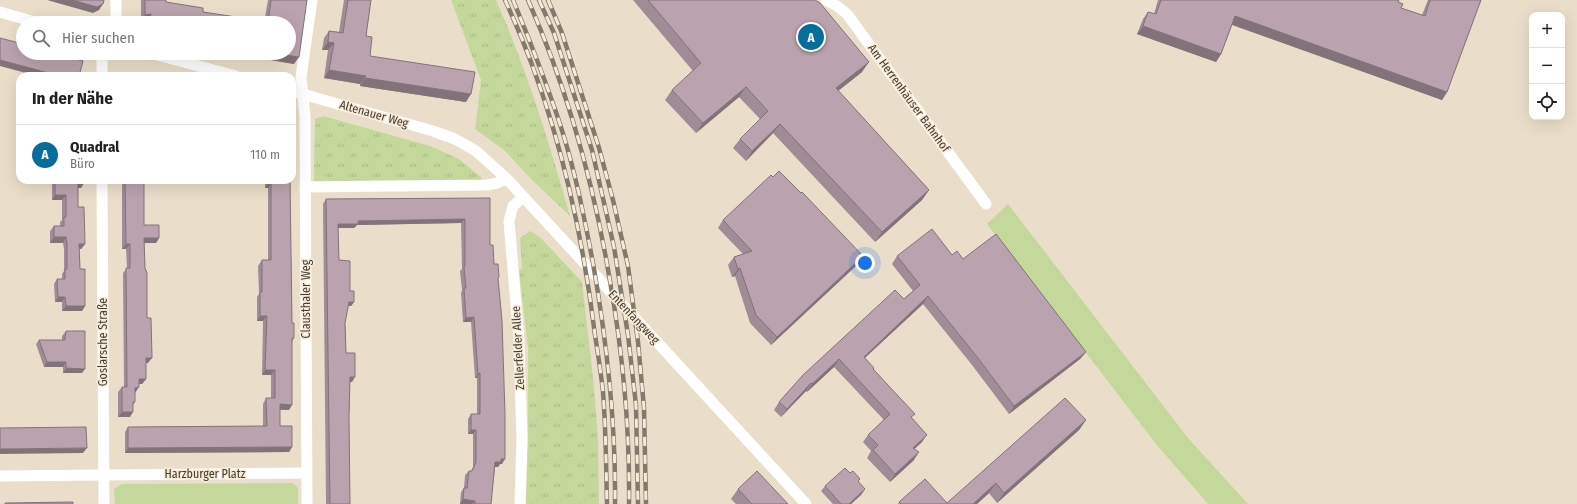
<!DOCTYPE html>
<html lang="de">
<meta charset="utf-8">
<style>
:root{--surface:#fff;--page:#f2f2f2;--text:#202124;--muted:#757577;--line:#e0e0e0;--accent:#076d9a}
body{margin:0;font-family:"Fira Sans Condensed",sans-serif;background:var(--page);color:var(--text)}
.controls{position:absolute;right:12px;top:12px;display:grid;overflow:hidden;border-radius:8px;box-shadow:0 4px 16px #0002}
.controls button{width:36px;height:36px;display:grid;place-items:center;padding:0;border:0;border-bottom:1px solid var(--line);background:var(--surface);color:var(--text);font:20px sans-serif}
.you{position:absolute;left:865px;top:263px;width:14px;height:14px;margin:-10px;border:3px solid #fff;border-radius:50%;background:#1a73e8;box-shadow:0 0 0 6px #1a73e833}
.badge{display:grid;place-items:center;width:26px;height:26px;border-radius:50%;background:var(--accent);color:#fff;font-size:13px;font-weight:700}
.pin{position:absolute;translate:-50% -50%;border:2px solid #fff;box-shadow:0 1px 4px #0006}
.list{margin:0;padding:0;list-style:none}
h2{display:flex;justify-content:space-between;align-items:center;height:52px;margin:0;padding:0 16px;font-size:17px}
h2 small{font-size:13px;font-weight:400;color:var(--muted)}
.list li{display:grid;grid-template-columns:26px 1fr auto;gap:12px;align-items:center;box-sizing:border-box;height:60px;padding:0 16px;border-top:1px solid var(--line)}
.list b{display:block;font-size:15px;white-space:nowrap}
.list p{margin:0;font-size:13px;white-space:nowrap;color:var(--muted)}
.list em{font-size:13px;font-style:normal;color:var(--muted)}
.icon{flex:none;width:22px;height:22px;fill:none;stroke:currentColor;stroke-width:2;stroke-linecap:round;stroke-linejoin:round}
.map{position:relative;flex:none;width:1577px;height:504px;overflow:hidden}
.search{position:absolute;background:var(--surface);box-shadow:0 4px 16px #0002;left:16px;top:16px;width:280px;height:44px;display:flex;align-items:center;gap:10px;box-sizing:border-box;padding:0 14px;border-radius:22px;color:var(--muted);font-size:15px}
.panel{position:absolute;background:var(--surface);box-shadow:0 4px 16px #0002;left:16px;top:72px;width:280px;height:112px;border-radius:12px}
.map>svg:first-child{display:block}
.grass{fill:url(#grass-tufts)}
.park{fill:#c5d89c}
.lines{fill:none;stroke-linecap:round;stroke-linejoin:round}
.minor{stroke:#fff;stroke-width:11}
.rail-casing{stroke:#817a6d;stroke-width:4.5}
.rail{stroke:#f8ebd6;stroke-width:3;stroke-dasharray:9;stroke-linecap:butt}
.wall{fill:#a08c96}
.shaded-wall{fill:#82727a}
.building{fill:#baa3ae;stroke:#82727a}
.labels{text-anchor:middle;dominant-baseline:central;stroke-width:3;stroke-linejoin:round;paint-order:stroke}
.street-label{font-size:12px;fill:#413c34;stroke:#f8ebd6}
</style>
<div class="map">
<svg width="1577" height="504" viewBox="0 0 1577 504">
<defs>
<pattern id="grass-tufts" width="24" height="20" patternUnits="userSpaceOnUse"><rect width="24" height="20" fill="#c5d89c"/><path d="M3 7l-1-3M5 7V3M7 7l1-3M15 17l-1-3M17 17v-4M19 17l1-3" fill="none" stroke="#aaba87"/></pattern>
</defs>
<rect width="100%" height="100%" fill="#eadeca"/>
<!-- grass -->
<g class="grass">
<path d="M451 0H496C527 70 549 142 570 216L531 179 504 150 475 129 481 80Z"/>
<polygon points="323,116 430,146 459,159 482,178 481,180 314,181 315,119"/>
<polygon points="530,231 540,237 582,282 594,386 598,439 599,504 526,504 528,439 528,348 519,270 522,268 520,238"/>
</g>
<!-- park -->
<g class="park">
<polygon points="1008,204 1188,438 1248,504 1208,504 1156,444 987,224"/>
<polygon points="293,483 298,488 298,504 115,504 114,489 122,484"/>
</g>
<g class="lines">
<!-- minor -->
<g class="minor">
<polyline points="826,0 837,6 847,14 986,204"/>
<polyline points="0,12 38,23"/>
<polyline points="116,23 116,0"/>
<polyline points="102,53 102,76"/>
<polyline points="150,53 236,76"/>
<polyline points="292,91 433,131 455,139 476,151 507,179 806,504"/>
<polyline points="102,180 104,504"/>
<polyline points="305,187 487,185 497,183 507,179"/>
<polyline points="0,476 306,473"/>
<polyline points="307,504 305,116 301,77 312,0"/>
<polyline points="520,504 522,439 519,341 509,221 513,206 523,197"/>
</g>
<defs>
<g id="rail">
<path d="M505 0C554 105 581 221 595 335 598 354 601 373 603 392 606 429 606 467 607 504"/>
<path d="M513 0C530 41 546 82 560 124 575 170 584 216 593 263 607 343 616 423 615 504"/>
<path d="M528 0C568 90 594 185 610 281 623 355 630 429 629 504"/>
<polyline points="539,0 554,33 592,150 614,247 628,335 636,405 638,504"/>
<polyline points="548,0 562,33 599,148 613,200 628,266 638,342 644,408 646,504"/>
</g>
</defs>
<!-- rail casing -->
<use href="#rail" class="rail-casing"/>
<!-- rail -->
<use href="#rail" class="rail"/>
</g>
<!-- wall -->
<g class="wall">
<polygon points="140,0 166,0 166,2 235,21 250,23 146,23 147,21 141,21 141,0"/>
<polygon points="268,0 307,0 294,64 259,58 259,55 250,53 289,53 289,23 264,23"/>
<polygon points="344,0 371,0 366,36 370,56 466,102 360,86 360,84 324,78 328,50 322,50 324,38 329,31 339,32"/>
<polygon points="633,0 815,0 862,72 838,91 929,190 922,200 875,242 773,133 746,161 733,148 740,139 760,119 739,97 696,133 665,100 672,90 693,71"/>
<polygon points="1158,0 1399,0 1398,2 1401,8 1422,15 1428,0 1481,0 1447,92 1442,100 1232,25 1221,54 1216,62 1137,34 1143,19 1148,12 1154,14"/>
<polygon points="52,180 84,180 84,183 81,188 78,188 78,207 85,244 81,249 79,249 80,269 85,306 82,311 62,311 62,302 55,302 54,284 57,279 62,279 62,274 64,271 64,249 63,243 50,243 50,231 54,226 60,226 60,222 62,220 62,200 52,200"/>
<polygon points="122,180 144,180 144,225 159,238 156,243 144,243 145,268 148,363 146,363 146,379 142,384 139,384 135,393 135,402 133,405 130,417 118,417 118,392 122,387 124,387 123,273 127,268 126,249 122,249"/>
<polygon points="265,180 290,180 292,323 294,338 292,342 289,410 280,410 280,426 292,447 289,452 125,453 125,432 128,427 263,426 263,404 266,398 271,398 271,375 262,375 263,321 257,321 257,297 259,294 258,266 262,260 268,260 268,188 265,188"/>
<polygon points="490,198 490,245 494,264 498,279 502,464 500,464 498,467 495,467 491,504 460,504 461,492 464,488 465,475 469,471 471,471 473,467 473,434 468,434 468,419 471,414 477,414 477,378 475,378 471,322 463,322 461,293 462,290 460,271 462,269 461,223 357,225 354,228 338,228 339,260 354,302 351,306 348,306 345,323 346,353 352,382 350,382 349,417 350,504 326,504 323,204 326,199"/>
<polygon points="723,220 863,256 858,264 771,345 750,323 735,276 732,277 728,265 734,257 743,254 718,228"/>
<polygon points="952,255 963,259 1086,352 1080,359 1009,414 972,365 923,304 865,358 912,418 922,442 914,449 914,460 890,482 867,458 871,451 863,442 868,435 884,420 834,367 807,392 806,391 781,417 774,410 779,402 913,291 892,264 897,256"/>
<polygon points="66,331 82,373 63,373 63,367 44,367 36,344 39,340 62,340 62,336"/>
<polygon points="1086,420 1079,430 997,503 989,493 977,504 898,504 899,502 947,503"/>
<polygon points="858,482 865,489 861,495 851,504 833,504 821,491 825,486"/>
<polygon points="738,489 788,504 736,504 731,499"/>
</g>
<!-- shaded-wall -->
<g class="shaded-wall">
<polygon points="47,0 72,0 103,4 99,10 93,13"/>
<polygon points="151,14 147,21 141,21 145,15"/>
<polygon points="1235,16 1447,92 1442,100 1230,24"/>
<polygon points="150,20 168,23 147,23"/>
<polygon points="1143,26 1221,54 1216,62 1137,34"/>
<polygon points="328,42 334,43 328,50 322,50"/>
<polygon points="250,53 260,53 259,55"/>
<polygon points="263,53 270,53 299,57 294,64 259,58"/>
<polygon points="0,60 60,76 37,76 0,66"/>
<polygon points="869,62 862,72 829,98 836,88"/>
<polygon points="329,70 366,76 360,84 324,78"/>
<polygon points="365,78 471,94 466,102 360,86"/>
<polygon points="746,87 739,97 696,133 703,123"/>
<polygon points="780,124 773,133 746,161 752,151"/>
<polygon points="78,183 84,183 81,188 75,188"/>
<polygon points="268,183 271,183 268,188 265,188"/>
<polygon points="929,190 922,200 875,242 882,232"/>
<polygon points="55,195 66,195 62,200 52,200"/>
<polygon points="465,219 461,223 357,225 354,228 335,228 338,224 358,221"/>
<polygon points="54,237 66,237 63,243 50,243"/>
<polygon points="144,238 159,238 156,243 141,243"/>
<polygon points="79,244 85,244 81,249 76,249"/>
<polygon points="126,244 130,244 126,249 122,249"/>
<polygon points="863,256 858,264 771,345 777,337"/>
<polygon points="740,268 735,276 732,277 738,269"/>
<polygon points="928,296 923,304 858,364 864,357"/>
<polygon points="58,297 65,297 62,302 55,302"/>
<polygon points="349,302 354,302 351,306 346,306"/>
<polygon points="66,306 85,306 82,311 62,311"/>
<polygon points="260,316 267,316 263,321 257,321"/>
<polygon points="474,317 471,322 463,322 466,318"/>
<polygon points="1086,352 1080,359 1009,414 1014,406"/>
<polygon points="146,358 152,358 148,363 142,363"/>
<polygon points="839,359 834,367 807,392 812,384"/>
<polygon points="47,362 66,362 63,367 44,367"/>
<polygon points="66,368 85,369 82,373 63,373"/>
<polygon points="265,370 275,370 271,375 262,375"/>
<polygon points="480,373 477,378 475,378 478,374"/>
<polygon points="350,377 355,377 352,382 347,382"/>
<polygon points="139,379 146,379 142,384 135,384"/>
<polygon points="811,383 806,391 781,417 787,409"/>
<polygon points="139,387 135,393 135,388"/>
<polygon points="280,404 292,405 289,410 277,409"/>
<polygon points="122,412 133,412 130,417 118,417"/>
<polygon points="1086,420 1079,430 997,503 1004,493"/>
<polygon points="471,430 476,430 473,434 468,434"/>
<polygon points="927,435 922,442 907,456 913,448"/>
<polygon points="292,447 289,452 125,453 128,448"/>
<polygon points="87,448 83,453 0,454 0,449"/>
<polygon points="919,452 914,460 890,482 895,474"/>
<polygon points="501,459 505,459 502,464 500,464 498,467 492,467 495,462"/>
<polygon points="996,483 989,493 977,504 973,504"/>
<polygon points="865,489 861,495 851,504 849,504"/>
<polygon points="463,499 475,501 472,504 460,504"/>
</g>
<!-- building -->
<g class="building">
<polygon points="72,0 104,0 103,4 97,7"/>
<polygon points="145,0 166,0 166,2 203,8 203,12 236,17 235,21 250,23 168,23 150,20 151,14 145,15"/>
<polygon points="271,0 307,0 299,57 270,53 289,53 289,23 268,23"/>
<polygon points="348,0 371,0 366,36 372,37 370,56 475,72 471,94 365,78 366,76 329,70 334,43 328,42 329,31 343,33"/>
<polygon points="648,0 815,0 820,3 869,62 836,88 929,190 882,232 780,124 752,151 740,139 768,111 746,87 703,123 672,90 701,63"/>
<polygon points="1161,0 1399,0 1398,2 1403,4 1401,8 1425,16 1430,0 1481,0 1447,92 1235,16 1221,54 1143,26 1148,12 1156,14"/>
<polygon points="0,38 23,44 23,53 55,53 83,61 79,76 60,76 0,60"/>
<polygon points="779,171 801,193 802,192 863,256 777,337 756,315 740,268 738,269 734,257 752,251 723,220 771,175 773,177"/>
<polygon points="55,180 84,180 84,183 78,183 78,207 84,207 85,244 79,244 80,269 85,269 85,306 66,306 65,297 58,297 57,279 65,279 65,269 67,269 67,244 66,237 54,237 54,226 64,226 64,217 66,217 66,195 55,195"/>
<polygon points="125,180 144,180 144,225 159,225 159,238 144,238 145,268 147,273 147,318 151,318 152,358 146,358 146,379 139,379 139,387 135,388 135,402 133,402 133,412 122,412 122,387 127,387 126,268 130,268 130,244 126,244"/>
<polygon points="268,180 290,180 292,323 294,323 294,338 292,338 292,405 280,404 280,426 292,426 292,447 128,448 128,427 267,426 266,398 275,398 275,370 265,370 267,316 260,316 260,292 262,292 262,260 271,260 271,183 268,183"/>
<polygon points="490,198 490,245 493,245 494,264 498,264 499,277 498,278 502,321 505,414 505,459 501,459 501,462 495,462 491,504 475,504 475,501 463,499 464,488 467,488 469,471 472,471 476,462 476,430 471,430 471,414 480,414 480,373 478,374 474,317 466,318 464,288 466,288 464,266 465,266 465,219 358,221 358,224 338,224 339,260 350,261 350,291 354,291 354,302 349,302 345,323 346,353 355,353 355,377 350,377 349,417 350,504 330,504 326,199"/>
<polygon points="932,229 952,255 957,251 963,259 996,234 1086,352 1014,406 978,358 928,296 864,357 874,368 873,369 915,414 911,417 927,435 913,448 919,452 895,474 873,450 878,445 868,435 890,414 839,359 812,384 811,383 787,409 779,402 803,375 895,290 904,299 920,285 897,256"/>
<polygon points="66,331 85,331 85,369 66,368 66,362 47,362 39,340 65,340"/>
<polygon points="1065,398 1086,420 1004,493 996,483 973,504 901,504 899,502 925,479 947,503"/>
<polygon points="86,427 87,448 0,449 0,428"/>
<polygon points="845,468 850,473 853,471 860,479 858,481 865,489 849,504 841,504 825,486"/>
<polygon points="757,471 788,504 752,504 738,489"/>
<polygon points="73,502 73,504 5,504 5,503"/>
</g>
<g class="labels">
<!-- street labels -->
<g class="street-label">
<text transform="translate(909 98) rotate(54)">Am Herrenhäuser Bahnhof</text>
<text transform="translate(374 114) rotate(16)">Altenauer Weg</text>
<text transform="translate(306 299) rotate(-90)">Clausthaler Weg</text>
<text transform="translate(634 317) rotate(47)">Entenfangweg</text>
<text transform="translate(103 342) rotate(-90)">Goslarsche Straße</text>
<text transform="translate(518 348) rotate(-93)">Zellerfelder Allee</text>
<text x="205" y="474">Harzburger Platz</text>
</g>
</g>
</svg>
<div class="controls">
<button>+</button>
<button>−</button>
<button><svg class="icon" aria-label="locate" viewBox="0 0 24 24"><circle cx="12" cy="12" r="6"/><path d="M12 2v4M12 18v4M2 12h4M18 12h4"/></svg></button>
</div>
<div class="you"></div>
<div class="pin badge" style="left:811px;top:37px">A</div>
<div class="search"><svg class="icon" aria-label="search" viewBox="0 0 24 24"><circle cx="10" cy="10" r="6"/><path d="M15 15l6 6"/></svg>Hier suchen</div>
<section class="panel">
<h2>In der Nähe<small></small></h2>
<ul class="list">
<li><span class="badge">A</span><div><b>Quadral</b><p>Büro</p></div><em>110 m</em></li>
</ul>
</section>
</div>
